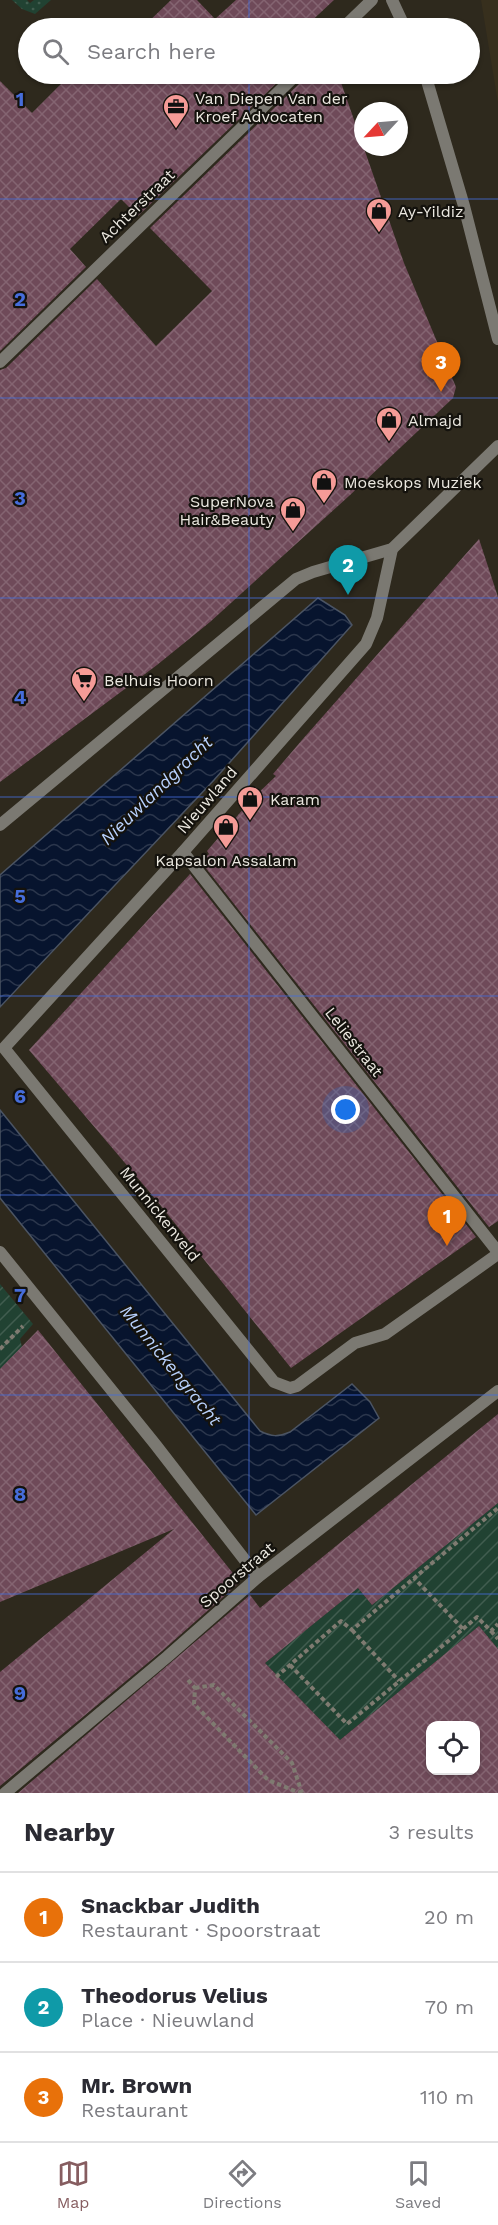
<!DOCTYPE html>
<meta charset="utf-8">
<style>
:root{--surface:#fff;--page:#f2f2f3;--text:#2b2b33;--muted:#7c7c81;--line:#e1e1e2;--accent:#865d60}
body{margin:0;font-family:"Work Sans",sans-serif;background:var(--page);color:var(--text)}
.controls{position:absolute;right:18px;bottom:18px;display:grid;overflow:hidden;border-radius:12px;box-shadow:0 2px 4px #0004}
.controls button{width:54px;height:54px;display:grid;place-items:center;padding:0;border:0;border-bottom:2px solid var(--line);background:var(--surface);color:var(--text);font:30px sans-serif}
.compass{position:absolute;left:354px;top:102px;width:54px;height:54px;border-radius:50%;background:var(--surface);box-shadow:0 2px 4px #0004;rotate:244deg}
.you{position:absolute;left:346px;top:1110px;width:21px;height:21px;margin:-15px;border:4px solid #fff;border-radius:50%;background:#1a73e8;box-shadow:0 0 0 9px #1a73e833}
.badge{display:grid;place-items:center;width:39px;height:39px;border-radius:50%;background:var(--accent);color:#fff;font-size:20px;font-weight:700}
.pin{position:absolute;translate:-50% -50px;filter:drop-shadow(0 2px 3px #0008)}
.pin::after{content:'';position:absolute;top:32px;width:21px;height:18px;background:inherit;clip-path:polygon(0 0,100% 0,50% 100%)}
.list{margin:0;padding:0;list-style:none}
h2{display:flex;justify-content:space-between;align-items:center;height:78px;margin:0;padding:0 24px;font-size:26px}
h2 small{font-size:20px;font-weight:400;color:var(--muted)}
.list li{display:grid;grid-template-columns:39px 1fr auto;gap:18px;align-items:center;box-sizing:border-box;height:90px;padding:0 24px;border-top:2px solid var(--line)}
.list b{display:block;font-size:22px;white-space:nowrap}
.list p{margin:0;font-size:20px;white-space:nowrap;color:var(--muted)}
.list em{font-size:20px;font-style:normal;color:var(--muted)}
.icon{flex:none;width:33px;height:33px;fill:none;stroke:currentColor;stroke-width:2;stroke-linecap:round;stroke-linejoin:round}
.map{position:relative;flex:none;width:498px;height:1793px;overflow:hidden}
.search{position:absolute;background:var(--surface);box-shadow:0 2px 4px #0004;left:18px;right:18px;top:18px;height:66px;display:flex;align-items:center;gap:15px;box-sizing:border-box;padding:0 21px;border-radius:33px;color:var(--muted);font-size:22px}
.sheet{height:348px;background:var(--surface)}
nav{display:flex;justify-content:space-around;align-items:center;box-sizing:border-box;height:84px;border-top:2px solid var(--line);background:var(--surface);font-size:16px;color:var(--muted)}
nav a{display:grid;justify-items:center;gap:3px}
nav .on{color:var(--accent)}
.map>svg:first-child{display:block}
.built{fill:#372f1d}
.grass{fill:url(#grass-dots)}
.garden{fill:url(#garden-furrows)}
.water{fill:url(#water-waves);stroke:#4b5463;stroke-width:1.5}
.building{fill:url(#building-cross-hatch);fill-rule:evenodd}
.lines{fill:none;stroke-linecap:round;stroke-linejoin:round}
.path{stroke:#7f7b71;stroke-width:4;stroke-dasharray:4.5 3;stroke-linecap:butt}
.minor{stroke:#7b7972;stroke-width:12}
.tertiary{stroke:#7b7972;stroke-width:12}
.grid{fill:none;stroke:#466dda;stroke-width:1.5;stroke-opacity:0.55}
.labels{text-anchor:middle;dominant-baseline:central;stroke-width:4.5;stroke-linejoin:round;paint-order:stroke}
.poi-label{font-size:16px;fill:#ebe8e0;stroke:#14120d;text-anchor:start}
.street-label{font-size:16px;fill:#ebe8e0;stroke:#14120d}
.water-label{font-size:18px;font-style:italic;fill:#b9d2fe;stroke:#14120d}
.grid-label{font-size:20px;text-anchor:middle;font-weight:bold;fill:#466dda;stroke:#14120d;stroke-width:4.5;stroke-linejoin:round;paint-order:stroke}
</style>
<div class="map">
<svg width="498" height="1793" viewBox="0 0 498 1793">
<defs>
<pattern id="grass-dots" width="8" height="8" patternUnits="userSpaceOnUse" patternTransform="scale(1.5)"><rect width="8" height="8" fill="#214232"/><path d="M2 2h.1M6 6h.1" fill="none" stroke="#415d4f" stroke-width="1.8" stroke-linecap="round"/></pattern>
<pattern id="garden-furrows" width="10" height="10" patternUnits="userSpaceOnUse" patternTransform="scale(1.5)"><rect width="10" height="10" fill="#214232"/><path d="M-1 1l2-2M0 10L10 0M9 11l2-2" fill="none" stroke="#415d4f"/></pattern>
<pattern id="water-waves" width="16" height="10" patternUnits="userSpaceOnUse" patternTransform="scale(1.5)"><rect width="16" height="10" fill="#07142e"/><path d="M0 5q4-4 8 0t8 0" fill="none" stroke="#2b364c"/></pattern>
<pattern id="building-cross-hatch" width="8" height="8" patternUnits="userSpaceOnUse" patternTransform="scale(1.5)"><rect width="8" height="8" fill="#6f4a59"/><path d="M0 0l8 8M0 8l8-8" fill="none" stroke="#846471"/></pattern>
</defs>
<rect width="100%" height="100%" fill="#2e291d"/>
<!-- built -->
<polygon class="built" points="481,0 498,0 498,103"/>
<!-- grass -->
<polygon class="grass" points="12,0 27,0 30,3 34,0 51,0 35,14 22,9"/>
<!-- garden -->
<g class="garden">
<polygon points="0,1284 33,1324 20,1339 22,1347 0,1369"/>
<polygon points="498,1503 498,1649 479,1626 340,1740 265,1663 358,1588 372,1605"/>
</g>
<!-- water -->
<g class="water">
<polygon points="318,598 345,615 352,625 214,780 0,1007 0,875"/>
<path d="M0 1110 260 1431C272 1437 278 1437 290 1432L352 1384 370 1402 379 1418 256 1515 0 1198Z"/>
</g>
<!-- building -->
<g class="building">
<polygon points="171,0 197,0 215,19 236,0 334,0 304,28 142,28"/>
<polygon points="71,74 286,74 138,216 121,199 70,249 86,267 0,351 0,81 32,113"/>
<polygon points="305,74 338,74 404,263 456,387 453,398 349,496 210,622 157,665 0,782 0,370 6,368 97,279 156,346 212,291 150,228 303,80"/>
<polygon points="479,539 498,597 498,1221 489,1227 201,862 209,854 207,851 251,800 276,776 273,774 302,740"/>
<polygon points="190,874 476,1237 291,1368 153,1196 29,1050"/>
<polygon points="38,1330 240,1582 162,1651 0,1786 0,1672 174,1529 0,1602 0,1369"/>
<path d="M498 1414V1503L372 1605 358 1588 265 1663 340 1740 479 1626 498 1649V1793H18L250 1595 260 1608ZM430 1725H476V1770H430Z"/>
</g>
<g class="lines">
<!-- path -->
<g class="path">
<polyline points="0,1349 23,1326"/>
<polyline points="463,1629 477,1617 491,1631 498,1624"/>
<polyline points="352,1630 399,1681"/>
<polyline points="491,1631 498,1639"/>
<polyline points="290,1665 347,1724 463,1629 414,1578"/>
<polyline points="276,1677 341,1621 352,1630 498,1508"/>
<polyline points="188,1680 195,1688 194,1704 268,1780 300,1793"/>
<polyline points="195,1688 214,1685 292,1763 302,1793"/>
</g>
<!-- minor -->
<g class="minor">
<polyline points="343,28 372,0"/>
<polyline points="0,362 297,74"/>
<polyline points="392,549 377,618 366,644 183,852 4,1048 274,1382 290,1388 297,1386 355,1343 385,1334 498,1254"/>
<polyline points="0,825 296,579 313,572 392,549 498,446"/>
<polyline points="183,852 498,1252"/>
<polyline points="0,1252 155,1444 258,1577"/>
<polyline points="5,1793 167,1657 258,1577 498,1391"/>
</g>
<!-- tertiary -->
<g class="tertiary">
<polyline points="392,0 405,28"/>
<polyline points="425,74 464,206 498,339"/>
</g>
</g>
<!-- grid -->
<path class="grid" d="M249 0V28M249 74V1793M0 199H498M0 398H498M0 598H498M0 797H498M0 996H498M0 1195H498M0 1395H498M0 1594H498"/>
<!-- icons -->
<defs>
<symbol id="office-pin" viewBox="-11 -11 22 30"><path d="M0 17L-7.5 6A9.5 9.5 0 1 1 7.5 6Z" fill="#f59b97" stroke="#14120d"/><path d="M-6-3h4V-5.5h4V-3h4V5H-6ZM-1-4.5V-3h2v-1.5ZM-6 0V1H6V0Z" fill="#111"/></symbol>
<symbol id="shop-pin" viewBox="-11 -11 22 30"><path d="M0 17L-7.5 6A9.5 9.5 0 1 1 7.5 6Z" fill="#f59b97" stroke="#14120d"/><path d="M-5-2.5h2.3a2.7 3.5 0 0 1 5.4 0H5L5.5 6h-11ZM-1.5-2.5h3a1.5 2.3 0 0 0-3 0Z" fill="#111"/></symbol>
<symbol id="supermarket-pin" viewBox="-11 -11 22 30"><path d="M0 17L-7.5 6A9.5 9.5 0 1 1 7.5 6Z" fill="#f59b97" stroke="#14120d"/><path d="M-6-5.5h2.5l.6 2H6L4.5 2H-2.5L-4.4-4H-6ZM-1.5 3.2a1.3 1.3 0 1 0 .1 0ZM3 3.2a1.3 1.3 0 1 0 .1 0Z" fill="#111"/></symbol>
</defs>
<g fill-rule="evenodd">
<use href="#office-pin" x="161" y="92" width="30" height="40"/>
<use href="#shop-pin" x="364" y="196" width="30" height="40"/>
<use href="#shop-pin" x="374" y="405" width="30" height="40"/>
<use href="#shop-pin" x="309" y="467" width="30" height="40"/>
<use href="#shop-pin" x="278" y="495" width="30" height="40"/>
<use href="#supermarket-pin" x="69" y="665" width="30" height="40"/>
<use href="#shop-pin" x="235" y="784" width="30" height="40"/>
<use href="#shop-pin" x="211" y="812" width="30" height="40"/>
</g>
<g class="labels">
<!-- poi labels -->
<g class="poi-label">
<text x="195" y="98">Van Diepen Van der<tspan x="195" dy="18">Kroef Advocaten</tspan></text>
<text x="398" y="211">Ay-Yildiz</text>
<text x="408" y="420">Almajd</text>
<text x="344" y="482">Moeskops Muziek</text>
<text x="274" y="501" text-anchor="end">SuperNova<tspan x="274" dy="18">Hair&amp;Beauty</tspan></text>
<text x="104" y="680">Belhuis Hoorn</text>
<text x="270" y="799">Karam</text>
<text x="226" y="860" text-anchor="middle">Kapsalon Assalam</text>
</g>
<!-- street labels -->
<g class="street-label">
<text transform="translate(137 206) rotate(-44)">Achterstraat</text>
<text transform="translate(207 800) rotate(-49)">Nieuwland</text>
<text transform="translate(354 1042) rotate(52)">Leliestraat</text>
<text transform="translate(160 1214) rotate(51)">Munnickenveld</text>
<text transform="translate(237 1575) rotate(-40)">Spoorstraat</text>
</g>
<!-- water labels -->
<g class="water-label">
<text transform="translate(156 790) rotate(-44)">Nieuwlandgracht</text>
<text transform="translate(171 1365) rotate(51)">Munnickengracht</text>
</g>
</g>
<g class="grid-label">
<text x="20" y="106">1</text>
<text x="20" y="306">2</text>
<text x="20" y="505">3</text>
<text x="20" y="704">4</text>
<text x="20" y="903">5</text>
<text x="20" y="1103">6</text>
<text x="20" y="1302">7</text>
<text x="20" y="1501">8</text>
<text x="20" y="1700">9</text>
</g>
</svg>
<div class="controls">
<button><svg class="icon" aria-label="locate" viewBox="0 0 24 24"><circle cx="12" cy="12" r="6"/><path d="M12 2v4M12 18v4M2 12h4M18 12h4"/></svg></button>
</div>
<svg class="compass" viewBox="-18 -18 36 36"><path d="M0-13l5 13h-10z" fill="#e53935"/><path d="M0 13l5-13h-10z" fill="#7c7c81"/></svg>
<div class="you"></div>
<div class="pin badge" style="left:447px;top:1246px;background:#e8710a">1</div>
<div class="pin badge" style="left:348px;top:595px;background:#0f9aa8">2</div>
<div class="pin badge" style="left:441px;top:392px;background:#e8710a">3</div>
<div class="search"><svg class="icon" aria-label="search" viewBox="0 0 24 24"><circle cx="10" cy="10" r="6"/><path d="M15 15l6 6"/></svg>Search here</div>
</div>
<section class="sheet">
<h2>Nearby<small>3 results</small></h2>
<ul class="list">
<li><span class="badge" style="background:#e8710a">1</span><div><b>Snackbar Judith</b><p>Restaurant · Spoorstraat</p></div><em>20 m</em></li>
<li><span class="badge" style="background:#0f9aa8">2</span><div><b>Theodorus Velius</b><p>Place · Nieuwland</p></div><em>70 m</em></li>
<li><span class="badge" style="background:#e8710a">3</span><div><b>Mr. Brown</b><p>Restaurant</p></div><em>110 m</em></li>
</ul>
</section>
<nav>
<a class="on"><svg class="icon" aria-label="map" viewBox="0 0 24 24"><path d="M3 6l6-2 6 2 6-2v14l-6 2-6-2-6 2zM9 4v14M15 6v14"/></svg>Map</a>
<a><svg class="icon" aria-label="directions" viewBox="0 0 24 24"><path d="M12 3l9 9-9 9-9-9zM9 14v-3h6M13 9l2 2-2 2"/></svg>Directions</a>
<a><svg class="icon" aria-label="saved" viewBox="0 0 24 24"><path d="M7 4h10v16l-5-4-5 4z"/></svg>Saved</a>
</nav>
